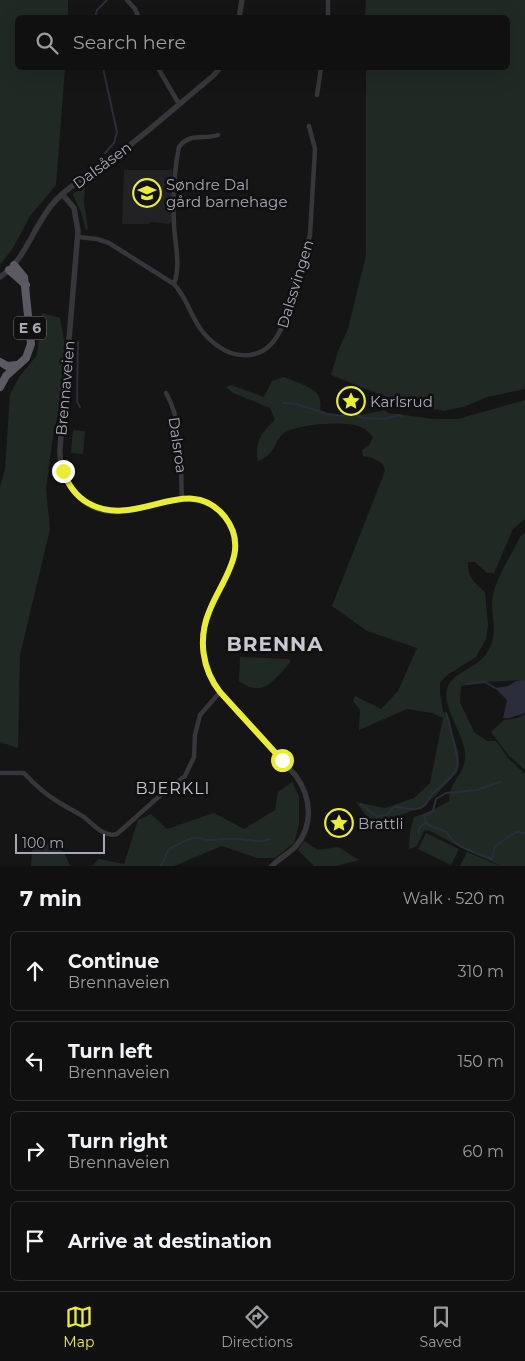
<!DOCTYPE html>
<meta charset="utf-8">
<style>
:root{--surface:#101010;--page:#191919;--text:#f1f3f6;--muted:#9c9d9f;--line:#303030;--accent:#e9ee35}
body{margin:0;font-family:Montserrat,sans-serif;background:var(--page);color:var(--text)}
.scale{position:absolute;left:15px;bottom:12px;width:90px;box-sizing:border-box;padding-left:5px;border:2px solid #a8a7b6;border-top:0;font-size:14px;line-height:18px;white-space:nowrap;color:#a8a7b6;-webkit-text-stroke:4px #101011;paint-order:stroke}
.stop{position:absolute;width:15px;height:15px;margin:-11px;border:4px solid #e9ee35;border-radius:50%;background:#fff}
.stop.end{background:#e9ee35;border-color:#fff;box-shadow:0 1px 5px #0008}
.list{margin:0;padding:0;list-style:none}
h2{display:flex;justify-content:space-between;align-items:center;height:65px;margin:0;padding:0 20px;font-size:21px}
h2 small{font-size:16px;font-weight:400;color:var(--muted)}
.list li{display:grid;grid-template-columns:32px 1fr auto;gap:15px;align-items:center;box-sizing:border-box;height:80px;margin:0 10px 10px;padding:0 10px;border:1px solid var(--line);border-radius:8px}
.list b{display:block;font-size:19px;white-space:nowrap}
.list p{margin:0;font-size:16px;white-space:nowrap;color:var(--muted)}
.list em{font-size:16px;font-style:normal;color:var(--muted)}
.icon{flex:none;width:28px;height:28px;fill:none;stroke:currentColor;stroke-width:2;stroke-linecap:round;stroke-linejoin:round}
.map{position:relative;flex:none;width:525px;height:866px;overflow:hidden}
.search{position:absolute;background:var(--surface);box-shadow:0 5px 20px #0002;left:15px;right:15px;top:15px;height:55px;display:flex;align-items:center;gap:12px;box-sizing:border-box;padding:0 18px;border-radius:8px;color:var(--muted);font-size:19px}
.sheet{height:425px;background:var(--surface)}
nav{display:flex;justify-content:space-around;align-items:center;box-sizing:border-box;height:70px;border-top:1px solid var(--line);background:var(--surface);font-size:14px;color:var(--muted)}
nav a{display:grid;justify-items:center;gap:2px}
nav .on{color:var(--accent)}
.map>svg:first-child{display:block}
.built{fill:#222123}
.green{fill:#212925}
.water{fill:#2b2e3a}
.lines{fill:none;stroke-linecap:round;stroke-linejoin:round}
.stream{stroke:#2b2e3a;stroke-width:2}
.minor{stroke:#37363b;stroke-width:4.5}
.tertiary{stroke:#37363b;stroke-width:5.5}
.trunk{stroke:#5b5a63;stroke-width:8}
.route{stroke:#e9ee35;stroke-width:6}
.labels{text-anchor:middle;dominant-baseline:central;stroke-width:5;stroke-linejoin:round;paint-order:stroke}
.shield{fill:#101011;stroke:#7a7a84;stroke-width:1}
.shield-label{font-size:14px;font-weight:bold;fill:#a8a7b6}
.street-label{font-size:15px;fill:#a8a7b6;stroke:#101011}
.poi-label{font-size:15px;fill:#a8a7b6;stroke:#101011;text-anchor:start}
.neighbourhood-label{font-size:16px;letter-spacing:1px;fill:#c9c8d2;stroke:#101011}
.district-label{font-size:20px;font-weight:bold;letter-spacing:1px;fill:#c9c8d2;stroke:#101011}
</style>
<div class="map">
<svg width="525" height="866" viewBox="0 0 525 866">
<rect width="100%" height="100%" fill="#151516"/>
<!-- built -->
<polygon class="built" points="124,170 172,170 172,221 169,224 151,222 148,224 122,224"/>
<!-- green -->
<g class="green">
<polygon points="0,0 68,0 68,17 18,18 18,68 65,68 56,185 30,216 13,248 0,265"/>
<polygon points="366,0 525,0 525,389 487,397 466,406 444,411 404,404 331,375 338,351 348,329 366,255 366,68 508,68 508,18 365,17"/>
<polygon points="85,186 84,204 88,228 86,231 81,212 73,195 74,193"/>
<polygon points="42,313 60,318 65,345 59,408 52,443 46,489 50,529 20,655 18,748 0,742 0,486 5,470 10,394 20,376 37,355"/>
<path d="M284 377C300 384 325 388 320 410 325 412 331 416 336 416 346 416 352 409 362 415L384 410 388 413 434 419H458L525 400V519L513 529 494 573H487L475 562H468C467 577 475 583 485 592L488 625 486 639 476 657 447 675 440 683V694L443 711 449 721 458 752 459 764 457 772 436 795 420 808 379 823 370 821 356 802 385 808 414 798 430 783 443 718 432 713 407 709 359 730 360 710 353 701 355 696 381 709 398 691 417 648 367 631 332 606 385 471 383 464 373 458 363 456 362 450 370 444 373 437C369 433 366 429 361 427 346 420 298 424 284 433 274 440 276 455 258 461 254 443 262 431 275 420L270 408 233 393 226 387 231 385 264 397 272 381Z"/>
<polygon points="73,430 85,431 83,454 71,453"/>
<path d="M525 532V680L485 682 461 686 460 702 474 732 487 741H496L508 758 525 774V866H501L460 847 428 830 424 831 417 846 409 849 410 832 414 817 429 812 449 801C449 780 467 774 465 752 463 733 440 704 448 686 455 671 479 668 488 651 500 629 489 617 493 595 496 578 512 554 520 537Z"/>
<path d="M240 657 288 659 290 660V663C274 679 264 699 239 681Z"/>
<polygon points="525,714 525,770 509,756 491,732 504,720 517,718"/>
<polygon points="292,782 299,796 299,824 294,843 275,858 257,858 222,846 174,866 92,866 99,859 124,864 138,820 151,814 167,829 214,813 244,829 275,810 278,792"/>
<polygon points="426,833 459,849 451,865 418,849"/>
<polygon points="33,837 64,852 70,866 31,866"/>
<polygon points="304,841 318,850 338,847 359,860 336,866 314,866 298,850"/>
<polygon points="467,852 500,866 460,866"/>
</g>
<!-- water -->
<polygon class="water" points="525,680 525,713 509,718 503,718 507,700 495,688 508,686 516,681"/>
<g class="lines">
<!-- stream -->
<g class="stream">
<polyline points="95,18 97,10 107,0"/>
<polyline points="103,68 117,132 114,143 105,153"/>
<polyline points="78,342 77,401 80,407"/>
<polyline points="283,403 296,404 328,414 343,416 352,413 363,418 385,419 399,415 403,416"/>
<polyline points="466,684 485,682 495,688"/>
<path d="M361 804 376 816 386 815 394 807C402 807 412 811 420 808 429 805 428 796 435 791 459 770 462 772 453 739 450 730 450 722 446 713"/>
<polyline points="426,822 424,815 433,811 436,799 446,793 477,790 500,782"/>
<path d="M418 833 420 827 426 822 430 826 447 832C455 849 476 852 492 859L495 846 516 832 525 833"/>
<path d="M161 866 169 849C178 846 184 840 193 838 200 837 206 841 212 840 221 839 230 838 239 839 250 839 259 844 270 839"/>
</g>
<!-- minor -->
<g class="minor">
<polyline points="127,0 135,9 139,18"/>
<polyline points="328,18 328,0"/>
<polyline points="158,68 179,104"/>
<polyline points="317,95 321,68"/>
<path d="M78 237 97 239 109 243 174 284C192 304 192 329 218 346 228 354 238 356 250 355 266 353 275 342 281 329L310 235 315 149 309 126"/>
<path d="M174 284C181 265 175 245 174 225 173 200 174 171 179 147 190 132 204 140 218 135"/>
<path d="M166 393C184 425 180 463 182 498"/>
<path d="M0 773H24C35 785 46 795 60 803 68 808 76 812 84 817 93 824 104 838 117 834L155 800 185 776 194 757 195 735 200 715 220 692"/>
</g>
<!-- tertiary -->
<g class="tertiary">
<polyline points="239,18 242,0"/>
<path d="M62 194 74 208 78 231 60 448C59 464 64 479 73 491 117 544 174 473 218 510 260 546 214 586 205 624 199 647 205 672 220 692L296 776C311 797 314 825 296 846 289 854 279 858 272 866"/>
<path d="M0 277C27 259 34 223 56 200 72 183 93 173 112 159 147 133 179 104 213 76L220 68"/>
</g>
<!-- trunk -->
<g class="trunk">
<polyline points="9,270 26,285"/>
<polyline points="0,362 7,366 17,365"/>
<polyline points="0,387 6,376 26,358 31,344 24,277 14,265"/>
</g>
</g>
<g class="lines">
<!-- route -->
<path class="route" d="M63 471C68 485 76 496 88 503 137 531 188 470 225 517 251 551 221 580 209 612 198 639 202 669 220 692L282 760"/>
</g>
<!-- icons -->
<defs>
<symbol id="school-ring" viewBox="-11 -11 22 22"><circle r="9.5" fill="#101011" stroke="#e9ee35" stroke-width="1.5"/><path d="M0-5L7-2L0 1L-7-2ZM-4 1L0 2.5L4 1V4Q0 6-4 4Z" fill="#e9ee35"/></symbol>
<symbol id="sight-ring" viewBox="-11 -11 22 22"><circle r="9.5" fill="#101011" stroke="#e9ee35" stroke-width="1.5"/><path d="M0-6L1.8-2.2L6-1.7L2.9 1.2L3.7 5.4L0 3.3L-3.7 5.4L-2.9 1.2L-6-1.7L-1.8-2.2Z" fill="#e9ee35"/></symbol>
</defs>
<g fill-rule="evenodd">
<use href="#school-ring" x="131" y="177" width="32" height="32"/>
<use href="#sight-ring" x="335" y="385" width="32" height="32"/>
<use href="#sight-ring" x="323" y="807" width="32" height="32"/>
</g>
<g class="labels">
<!-- shield labels -->
<rect class="shield" x="14" y="316.5" width="32" height="23" rx="4"/>
<g class="shield-label">
<text x="30" y="328">E 6</text>
</g>
<!-- street labels -->
<g class="street-label">
<text transform="translate(102 165) rotate(-36)">Dalsåsen</text>
<text transform="translate(295 284) rotate(-73)">Dalssvingen</text>
<text transform="translate(65 388) rotate(-85)">Brennaveien</text>
<text transform="translate(178 445) rotate(82)">Dalsroa</text>
</g>
<!-- poi labels -->
<g class="poi-label">
<text x="166" y="184">Søndre Dal<tspan x="166" dy="17">gård barnehage</tspan></text>
<text x="370" y="401">Karlsrud</text>
<text x="358" y="823">Brattli</text>
</g>
<!-- neighbourhood labels -->
<g class="neighbourhood-label">
<text x="173" y="788">BJERKLI</text>
</g>
<!-- district labels -->
<g class="district-label">
<text x="275" y="644">BRENNA</text>
</g>
</g>
</svg>
<div class="scale">100 m</div>
<div class="stop" style="left:282px;top:760px"></div>
<div class="stop end" style="left:63px;top:471px"></div>
<div class="search"><svg class="icon" aria-label="search" viewBox="0 0 24 24"><circle cx="10" cy="10" r="6"/><path d="M15 15l6 6"/></svg>Search here</div>
</div>
<section class="sheet">
<h2>7 min<small>Walk · 520 m</small></h2>
<ul class="list">
<li><svg class="icon" aria-label="ahead" viewBox="0 0 24 24"><path d="M12 20V5M6 11l6-6 6 6"/></svg><div><b>Continue</b><p>Brennaveien</p></div><em>310 m</em></li>
<li><svg class="icon" aria-label="left" viewBox="0 0 24 24"><path d="M17 20v-9H6M10 6l-5 5 5 5"/></svg><div><b>Turn left</b><p>Brennaveien</p></div><em>150 m</em></li>
<li><svg class="icon" aria-label="right" viewBox="0 0 24 24"><path d="M7 20v-9h11M14 6l5 5-5 5"/></svg><div><b>Turn right</b><p>Brennaveien</p></div><em>60 m</em></li>
<li><svg class="icon" aria-label="arrive" viewBox="0 0 24 24"><path d="M6 21V4h12l-3 4 3 4H6"/></svg><div><b>Arrive at destination</b></div></li>
</ul>
</section>
<nav>
<a class="on"><svg class="icon" aria-label="map" viewBox="0 0 24 24"><path d="M3 6l6-2 6 2 6-2v14l-6 2-6-2-6 2zM9 4v14M15 6v14"/></svg>Map</a>
<a><svg class="icon" aria-label="directions" viewBox="0 0 24 24"><path d="M12 3l9 9-9 9-9-9zM9 14v-3h6M13 9l2 2-2 2"/></svg>Directions</a>
<a><svg class="icon" aria-label="saved" viewBox="0 0 24 24"><path d="M7 4h10v16l-5-4-5 4z"/></svg>Saved</a>
</nav>
